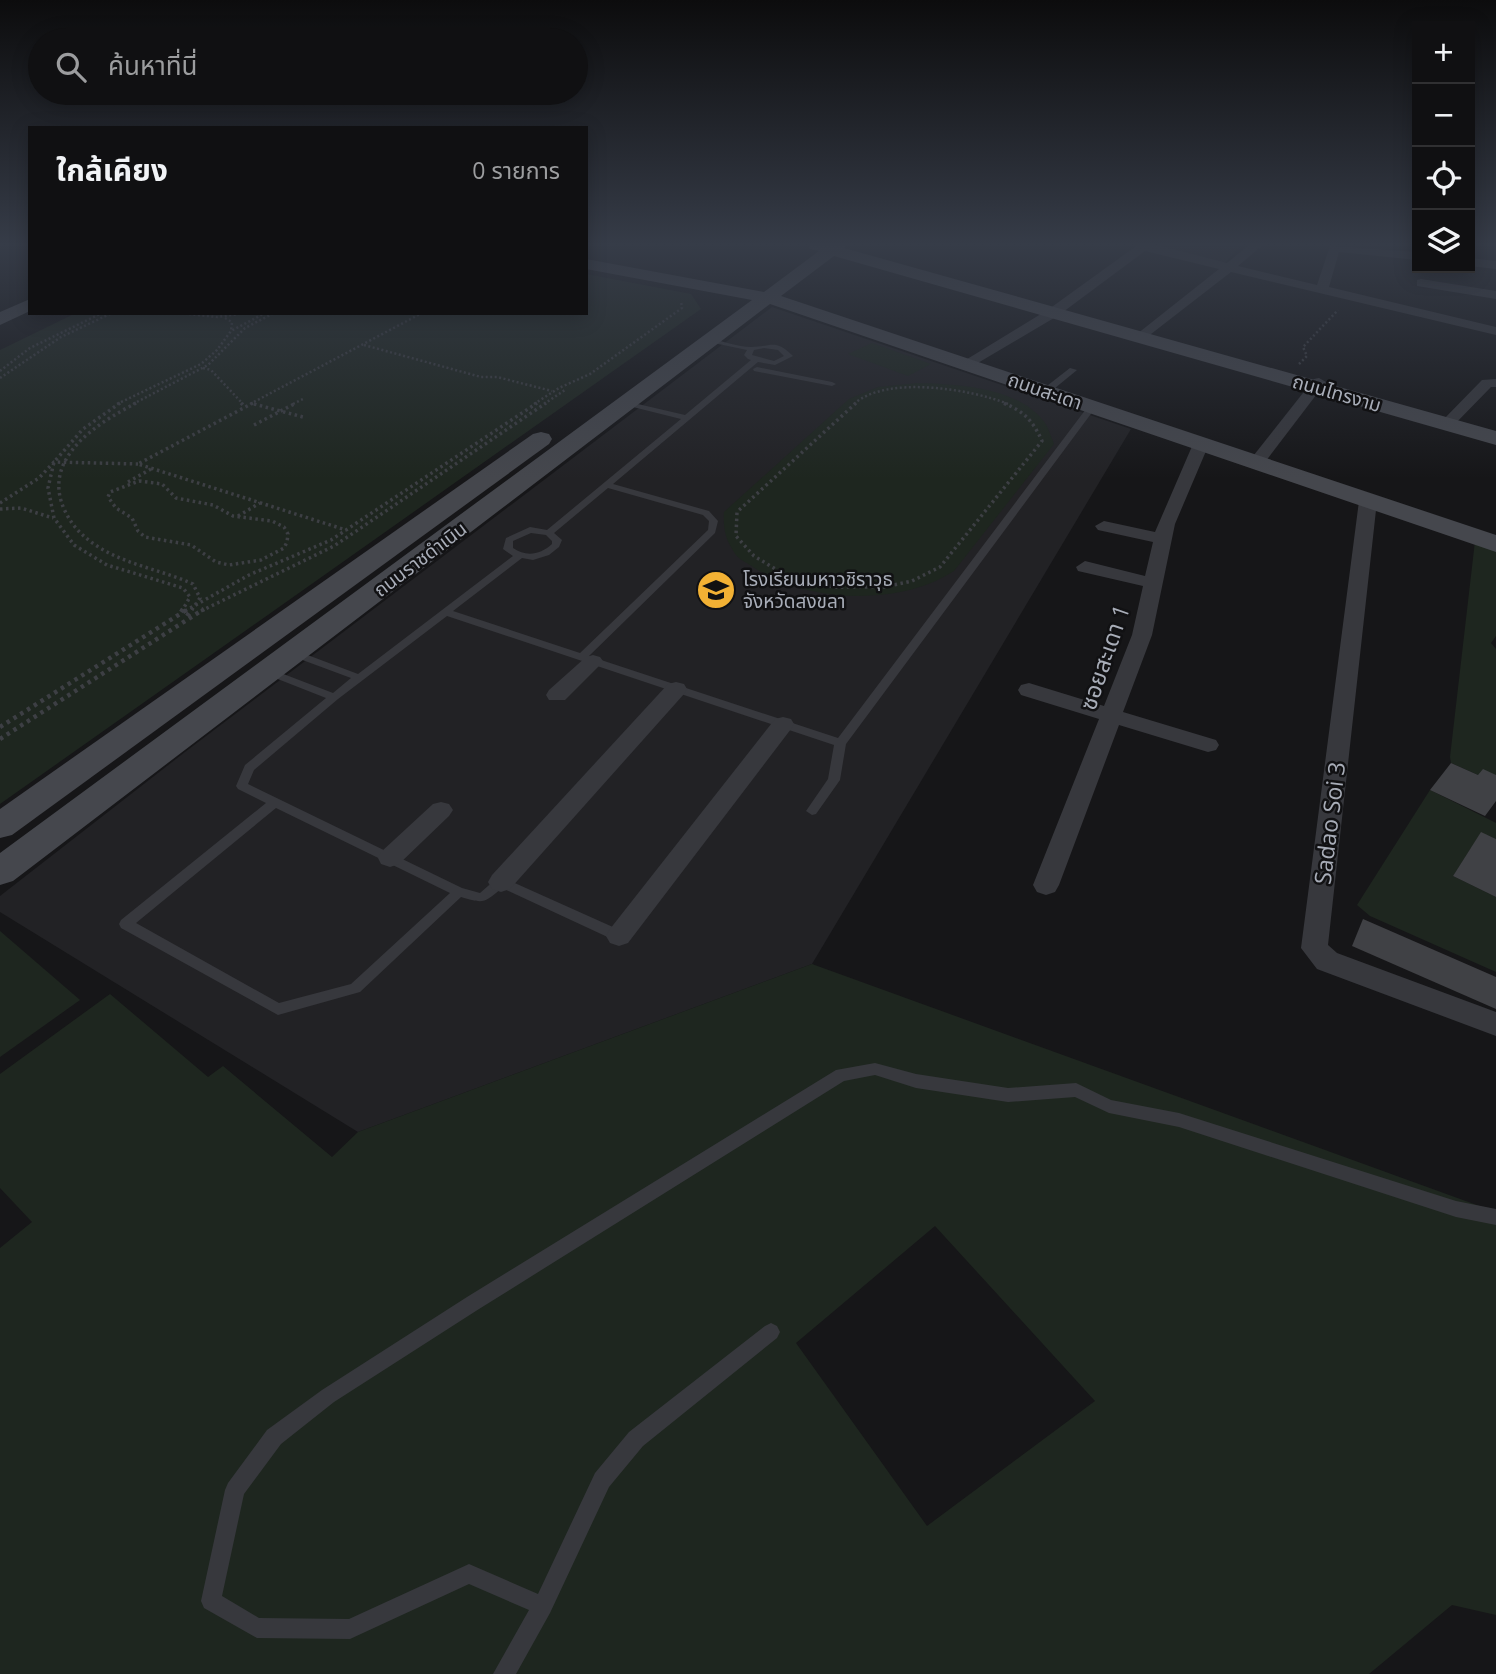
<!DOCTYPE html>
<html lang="th">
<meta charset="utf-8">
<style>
:root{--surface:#101012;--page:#1e1e20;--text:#f1f3f6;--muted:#9c9d9f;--line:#303032}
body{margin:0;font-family:"Open Sans","Noto Sans Thai",sans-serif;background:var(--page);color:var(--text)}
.controls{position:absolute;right:21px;top:21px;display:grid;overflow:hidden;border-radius:0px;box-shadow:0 4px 18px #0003}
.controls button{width:63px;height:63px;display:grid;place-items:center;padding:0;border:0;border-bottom:2px solid var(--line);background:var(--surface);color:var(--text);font:35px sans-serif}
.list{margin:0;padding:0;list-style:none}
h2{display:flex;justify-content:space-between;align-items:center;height:91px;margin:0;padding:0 28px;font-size:30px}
h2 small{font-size:23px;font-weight:400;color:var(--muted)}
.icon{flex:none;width:38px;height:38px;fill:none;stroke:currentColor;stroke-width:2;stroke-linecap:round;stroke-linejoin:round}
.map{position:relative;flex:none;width:1496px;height:1674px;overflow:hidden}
.search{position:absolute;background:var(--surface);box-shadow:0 4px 18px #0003;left:28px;top:28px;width:560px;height:77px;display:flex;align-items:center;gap:18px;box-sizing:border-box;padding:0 24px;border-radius:38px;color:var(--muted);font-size:26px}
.panel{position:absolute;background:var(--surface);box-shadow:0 4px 18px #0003;left:28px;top:126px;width:560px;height:189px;border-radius:0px}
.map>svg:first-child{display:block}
.built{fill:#222225}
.green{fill:#1e261f;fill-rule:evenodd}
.building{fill:#404145}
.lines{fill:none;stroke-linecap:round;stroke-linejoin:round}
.path-far2{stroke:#3d3f44;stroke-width:2.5;stroke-dasharray:2 2.5;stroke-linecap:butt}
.path-far1{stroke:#3d3f44;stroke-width:3.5;stroke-dasharray:2.5 3.5;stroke-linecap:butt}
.path{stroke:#3d3f44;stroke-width:4.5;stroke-dasharray:3.5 4.5;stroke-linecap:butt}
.lane{fill:#37383d;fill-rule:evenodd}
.street{fill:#37383d;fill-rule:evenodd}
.secondary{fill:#45474d;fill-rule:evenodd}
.labels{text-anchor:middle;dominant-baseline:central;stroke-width:5;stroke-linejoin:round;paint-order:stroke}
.far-street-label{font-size:19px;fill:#a8adb8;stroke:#111113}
.far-poi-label{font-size:19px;fill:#a8adb8;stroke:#111113;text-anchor:start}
.street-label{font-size:23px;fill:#a8adb8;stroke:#111113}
</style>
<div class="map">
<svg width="1496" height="1674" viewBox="0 0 1496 1674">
<rect width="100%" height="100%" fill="#161618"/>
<!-- built -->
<g class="built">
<polygon points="1160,244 1242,244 1225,263 1157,247"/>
<polygon points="772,307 1131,429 812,964 358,1132 0,912 0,896 185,752"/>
</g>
<!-- green -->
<g class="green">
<polygon points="586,274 691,294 701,309 0,804 0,350 76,313 586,313"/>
<polygon points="872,343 931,364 908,376 848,354"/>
<path d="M917 383C957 384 1019 387 1045 423 1049 429 1051 437 1054 444L954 571C938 581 923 587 905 591 854 602 794 595 750 565 745 562 737 558 734 552 725 539 723 527 724 512L849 399 878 387Z"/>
<polygon points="1475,541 1496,548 1496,636 1491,643 1496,649 1496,775 1478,775 1451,763 1450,757"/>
<polygon points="1430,790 1496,823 1496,839 1487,835 1477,850 1471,848 1453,876 1496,897 1496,972 1370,916 1357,905"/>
<polygon points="0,931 80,1000 0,1057"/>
<path d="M812 964 1496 1212V1615L1452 1605 1369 1674H0V1248L32 1222 0 1188V1074L110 994 208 1077 223 1066 332 1157 358 1132ZM935 1226 1095 1401 927 1526 796 1343Z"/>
</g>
<!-- building -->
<g class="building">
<polygon points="1451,763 1478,775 1483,769 1496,775 1496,801 1485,816 1430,790"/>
<polygon points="1481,832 1496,839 1496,897 1453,876"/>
<polygon points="1363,919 1496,977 1496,1009 1352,946"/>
</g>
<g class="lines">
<!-- path-far2 -->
<g class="path-far2">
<polyline points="180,313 217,317 246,313"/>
<polyline points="225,318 232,322 231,331"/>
<polyline points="364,345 481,377 497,377 552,391"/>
<polyline points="1299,364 1307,356 1303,347 1338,310"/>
<polyline points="203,368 211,370 243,404"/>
<polyline points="0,371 30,348 102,313"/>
<polyline points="0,378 61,337 112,313"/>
<polyline points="117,404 201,364 217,350 231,331 265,313"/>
<polyline points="133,404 208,365 245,328 274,313"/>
<polyline points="250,404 422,313"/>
<polyline points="293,404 303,399"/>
<polyline points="534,404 559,388 590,374 682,308 681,301"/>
<polyline points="544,404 565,390"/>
<path d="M854 404C886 375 971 389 1008 404"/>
</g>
<!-- path-far1 -->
<g class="path-far1">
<polyline points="120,403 83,429 54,462 48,488 54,518 74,545 107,565 183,588 190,597 182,611"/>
<path d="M136 403C96 424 40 459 65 511 72 526 83 537 97 546 126 565 162 570 193 584L200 598 191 611"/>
<polyline points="241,403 245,407"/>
<polyline points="253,403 138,464 346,530"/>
<path d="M856 403 737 512 736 536 754 556 787 576 834 587H884L912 581 940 567 1042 441C1033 421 1024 411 1003 403"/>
<polyline points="254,404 303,417"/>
<polyline points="254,425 296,403"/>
<polygon points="139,481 162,484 176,498 213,505 233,516 272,521 284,527 288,534 287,542 284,548 261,560 229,565 216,562 191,545 145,537 138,531 132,518 116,508 108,497 110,492"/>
<polyline points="128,482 151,469"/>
<polyline points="0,503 39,478 54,462 138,464"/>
<polyline points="0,509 21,508 53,518"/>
<polyline points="238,516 260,503"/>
<polyline points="185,611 249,575 331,540 537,403"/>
<polyline points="201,611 334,546 546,403"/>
</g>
<!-- path -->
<g class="path">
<polyline points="181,612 183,609"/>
<polyline points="187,616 192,609"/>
<polyline points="0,727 188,609"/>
<polyline points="0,739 204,609"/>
</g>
<!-- lane -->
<g class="lane">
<path d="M711 339C723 341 738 347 751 347 771 347 775 338 793 356L775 365 758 362 613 484 709 511 718 521 715 533 589 656 838 738 1089 405 1096 407 846 744 840 780 816 814 812 815 806 811 828 779 834 745 447 616 338 699 254 770 248 784 462 888 480 893 496 879H506L624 932 626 936 624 940H614L502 888C484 903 484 904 461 897L360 992 278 1015 121 928 119 924 121 920 266 803 238 789 236 786 245 765 326 698 265 674 264 672 265 670H273L333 693 351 678 289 655V651H297L358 674 513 556 503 549 506 538 530 527 547 530 681 419 625 405V401L685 415 751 360 748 359 744 355 747 350 709 342 708 341ZM764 348 778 350 784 356 774 361 752 355 754 350ZM608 488 703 515 709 521 708 530 580 653 453 611 522 558 533 560 549 555 559 547 562 540 554 533ZM531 533 546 535 552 541V544C540 555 526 557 513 548V541ZM276 808 450 893 351 984 279 1003 136 923Z"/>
<polygon points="757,367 832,382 836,384 832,386 754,371 753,369"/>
<polygon points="1070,368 1077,370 1049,393 1043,393 1043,389"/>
<polygon points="875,1063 916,1074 1008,1088 1076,1083 1111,1100 1179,1113 1456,1201 1496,1209 1496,1225 1456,1217 1179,1127 1109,1113 1075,1097 1008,1102 916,1088 875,1075 844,1081 479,1309 334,1402 281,1444 244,1494 222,1596 259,1618 349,1619 469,1564 538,1594 595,1473 629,1432 765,1326 771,1323 777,1326 780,1332 777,1338 643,1446 609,1487 550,1613 516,1674 493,1674 529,1610 469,1584 350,1639 257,1638 204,1608 201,1601 225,1490 228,1483 267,1430 322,1390 467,1297 836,1070"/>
</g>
<!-- street -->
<g class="street">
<polygon points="1139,244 1153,244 1227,263 1250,244 1264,244 1238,266 1317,285 1330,246 1417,252 1417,260 1339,252 1329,287 1496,327 1496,335 1231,272 1142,341 1137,340 1137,334 1219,269 1145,251 1059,315 971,367 966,368 959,364 1049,309"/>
<polygon points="1470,258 1496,261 1496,269 1470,266"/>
<polygon points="1421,279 1496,291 1496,299 1417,286 1417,280"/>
<polygon points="1319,378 1326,382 1262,466 1250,466 1248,463 1250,460 1314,379"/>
<polygon points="1496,379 1496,387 1491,387 1452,427 1442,427 1439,424 1442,421 1482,380"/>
<polygon points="1201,439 1209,444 1175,524 1152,635 1123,712 1216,740 1219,745 1216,750 1208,752 1119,725 1059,885 1055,892 1046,895 1037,892 1033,885 1099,719 1021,695 1018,690 1021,685 1029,683 1104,706 1132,635 1143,586 1078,571 1076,567 1085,561 1145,576 1153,542 1098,530 1095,526 1104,521 1155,532 1193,444"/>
<polygon points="1368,496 1377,501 1328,945 1337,953 1496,1012 1496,1036 1317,969 1301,948 1359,501"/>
<polygon points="593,655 600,657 603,661 600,665 565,700 549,700 546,695 549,690 586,657"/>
<polygon points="676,682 684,684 687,689 684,694 510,889 501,892 492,889 488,882 492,875 668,684"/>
<polygon points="783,717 791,719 794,724 791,729 628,943 619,946 610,943 606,936 610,929 775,719"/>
<polygon points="441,802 449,804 453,810 449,816 399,864 390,867 381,864 378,858 381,852 433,804"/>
</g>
<!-- secondary -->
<g class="secondary">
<polygon points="808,244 847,244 844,248 1496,431 1496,445 834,256 781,296 1496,535 1496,552 770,304 13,881 0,885 0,853 752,300 586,269 586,259 764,292 819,251 810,249"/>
<polygon points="30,299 30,311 0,325 0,312"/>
<polygon points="541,432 549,434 552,439 549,444 12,835 0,838 0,809 533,434"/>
</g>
</g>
<!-- sky -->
<linearGradient id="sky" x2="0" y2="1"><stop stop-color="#0c0c0d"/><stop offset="0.51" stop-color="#363c48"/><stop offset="1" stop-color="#363c48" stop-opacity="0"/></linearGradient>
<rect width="1496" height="479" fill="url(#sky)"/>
<!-- icons -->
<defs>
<symbol id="school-disc" viewBox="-11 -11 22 22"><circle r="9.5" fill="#f2b134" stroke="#111113"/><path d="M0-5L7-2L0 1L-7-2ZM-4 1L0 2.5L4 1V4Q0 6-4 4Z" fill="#111"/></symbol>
</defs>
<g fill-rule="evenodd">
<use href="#school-disc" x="694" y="568" width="44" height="44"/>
</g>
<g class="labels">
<!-- far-street labels -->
<g class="far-street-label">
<text transform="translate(1045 391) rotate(19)">ถนนสะเดา</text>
<text transform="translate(1337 393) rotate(16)">ถนนไทรงาม</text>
<text transform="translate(420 559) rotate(-37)">ถนนราชดำเนิน</text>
</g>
<!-- far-poi labels -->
<g class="far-poi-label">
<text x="743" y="579">โรงเรียนมหาวชิราวุธ<tspan x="743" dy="22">จังหวัดสงขลา</tspan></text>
</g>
<!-- street labels -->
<g class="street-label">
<text transform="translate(1104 657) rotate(-71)">ซอยสะเดา 1</text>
<text transform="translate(1329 823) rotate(-83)">Sadao Soi 3</text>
</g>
</g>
</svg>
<div class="controls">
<button>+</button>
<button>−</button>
<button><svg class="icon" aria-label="locate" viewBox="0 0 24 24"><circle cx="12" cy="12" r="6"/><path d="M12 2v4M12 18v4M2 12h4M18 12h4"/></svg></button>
<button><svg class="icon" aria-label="layers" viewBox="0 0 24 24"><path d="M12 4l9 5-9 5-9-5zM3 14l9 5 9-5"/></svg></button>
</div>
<div class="search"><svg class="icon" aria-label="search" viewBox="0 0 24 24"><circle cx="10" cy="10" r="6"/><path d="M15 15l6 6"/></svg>ค้นหาที่นี่</div>
<section class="panel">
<h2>ใกล้เคียง<small>0 รายการ</small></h2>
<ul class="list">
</ul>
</section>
</div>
